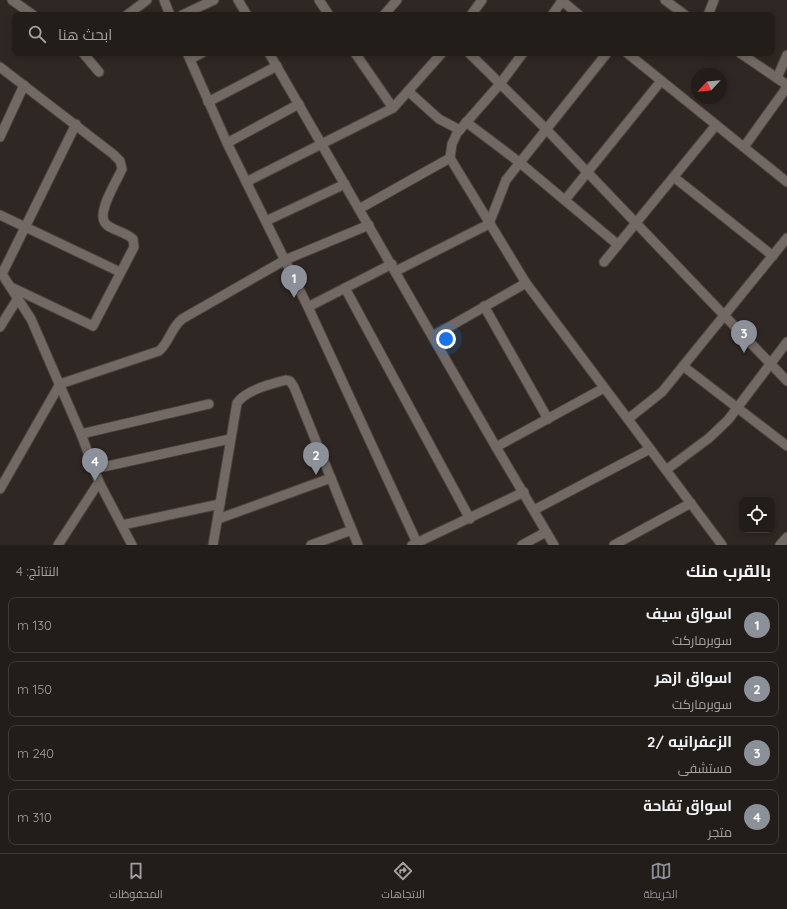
<!DOCTYPE html>
<html lang="ar">
<meta charset="utf-8">
<style>
:root{--surface:#231d1a;--page:#2b2623;--text:#f1f3f6;--muted:#a3a2a2;--line:#403b39;--accent:#8c9099}
body{margin:0;font-family:Quicksand,Cairo,sans-serif;background:var(--page);color:var(--text);direction:rtl}
.controls{position:absolute;right:12px;bottom:12px;display:grid;overflow:hidden;border-radius:8px;box-shadow:0 2px 6px #0003}
.controls button{width:36px;height:36px;display:grid;place-items:center;padding:0;border:0;border-bottom:1px solid var(--line);background:var(--surface);color:var(--text);font:20px sans-serif}
.compass{position:absolute;left:691px;top:68px;width:36px;height:36px;border-radius:50%;background:var(--surface);box-shadow:0 2px 6px #0003;rotate:244deg}
.you{position:absolute;left:446px;top:339px;width:14px;height:14px;margin:-10px;border:3px solid #fff;border-radius:50%;background:#1a73e8;box-shadow:0 0 0 6px #1a73e833}
.badge{display:grid;place-items:center;width:26px;height:26px;border-radius:50%;background:var(--accent);color:#fff;font-size:13px;font-weight:700}
.pin{position:absolute;translate:-50% -33px;filter:drop-shadow(0 1px 2px #0008)}
.pin::after{content:'';position:absolute;top:21px;width:14px;height:12px;background:inherit;clip-path:polygon(0 0,100% 0,50% 100%)}
.list{margin:0;padding:0;list-style:none}
h2{display:flex;justify-content:space-between;align-items:center;height:52px;margin:0;padding:0 16px;font-size:17px}
h2 small{font-size:13px;font-weight:400;color:var(--muted)}
.list li{display:grid;grid-template-columns:26px 1fr auto;gap:12px;align-items:center;box-sizing:border-box;height:56px;margin:0 8px 8px;padding:0 8px;border:1px solid var(--line);border-radius:8px}
.list b{display:block;font-size:15px;white-space:nowrap}
.list p{margin:0;font-size:13px;white-space:nowrap;color:var(--muted)}
.list em{font-size:13px;font-style:normal;color:var(--muted)}
.icon{flex:none;width:22px;height:22px;fill:none;stroke:currentColor;stroke-width:2;stroke-linecap:round;stroke-linejoin:round}
.map{position:relative;flex:none;width:787px;height:545px;overflow:hidden;direction:ltr}
.search{position:absolute;background:var(--surface);box-shadow:0 2px 6px #0003;left:12px;right:12px;top:12px;height:44px;display:flex;align-items:center;gap:10px;box-sizing:border-box;padding:0 14px;border-radius:8px;color:var(--muted);font-size:15px}
.sheet{height:308px;background:var(--surface)}
nav{display:flex;justify-content:space-around;align-items:center;box-sizing:border-box;height:56px;border-top:1px solid var(--line);background:var(--surface);font-size:11px;color:var(--muted)}
nav a{display:grid;justify-items:center;gap:2px}
nav .on{color:var(--accent)}
.map>svg:first-child{display:block}
.lines{fill:none;stroke-linecap:round;stroke-linejoin:round}
.minor-casing{stroke:#4a433f;stroke-width:11}
.minor{stroke:#736964;stroke-width:9}
</style>
<div class="map">
<svg width="787" height="545" viewBox="0 0 787 545">
<rect width="100%" height="100%" fill="#2f2723"/>
<g class="lines">
<defs>
<g id="minor">
<polyline points="12,0 33,15"/>
<polyline points="164,0 170,15"/>
<polyline points="238,0 247,15"/>
<polyline points="319,0 329,15"/>
<polyline points="561,0 579,15"/>
<polyline points="665,0 685,15"/>
<polyline points="127,15 147,0"/>
<polyline points="182,15 214,0"/>
<polyline points="384,15 397,0"/>
<polyline points="471,15 482,0"/>
<polyline points="552,15 562,1"/>
<polyline points="708,15 714,0"/>
<polyline points="83,53 99,72"/>
<polyline points="187,53 227,143 308,307 418,545"/>
<polyline points="269,53 496,447 554,545"/>
<polyline points="355,53 393,108"/>
<polyline points="469,53 547,130 787,381"/>
<polyline points="523,53 500,84 457,133 452,144 450,158 526,283 722,545"/>
<polyline points="627,53 787,182"/>
<polyline points="740,53 787,85"/>
<polyline points="190,59 202,53"/>
<path d="M0 67 113 154 120 161 122 169C117 181 95 214 106 224 111 230 124 231 133 239L134 247 93 326 11 287"/>
<polyline points="777,78 787,55"/>
<polyline points="408,91 439,119 460,130"/>
<polyline points="208,102 277,66"/>
<polyline points="466,122 519,162 617,244"/>
<polyline points="0,137 24,85"/>
<polyline points="227,143 299,104"/>
<polyline points="744,147 787,87"/>
<polyline points="675,178 773,256"/>
<polyline points="246,182 393,108 442,53"/>
<polyline points="565,200 661,81"/>
<polyline points="359,209 450,158"/>
<polyline points="0,215 120,272"/>
<polyline points="266,221 345,184"/>
<polyline points="604,262 716,125"/>
<polyline points="0,271 31,319 81,434 99,482 132,545"/>
<polyline points="396,271 489,224 506,180 607,53"/>
<polyline points="2,274 76,124"/>
<polyline points="345,288 470,519"/>
<polyline points="484,306 548,419"/>
<polyline points="308,307 392,264"/>
<polyline points="0,327 18,298"/>
<polyline points="433,336 526,283"/>
<polyline points="683,366 787,446"/>
<polyline points="628,419 662,392 787,238"/>
<polyline points="81,434 209,404"/>
<polyline points="496,447 604,388"/>
<polyline points="94,469 230,439"/>
<polyline points="666,470 709,438 728,420 787,342"/>
<path d="M0 489 60 384 159 351C169 343 171 328 182 319L285 260 369 225"/>
<polyline points="534,510 650,449"/>
<polyline points="218,519 331,478"/>
<polyline points="122,525 220,504"/>
<polyline points="58,545 99,482"/>
<path d="M213 545 237 403C246 390 271 384 286 380L290 381 294 387 358 545"/>
<polyline points="311,545 352,530"/>
<polyline points="412,545 524,492"/>
<polyline points="522,545 546,532"/>
<polyline points="614,545 691,503"/>
<polyline points="780,545 787,537"/>
</g>
</defs>
<!-- minor casing -->
<use href="#minor" class="minor-casing"/>
<!-- minor -->
<use href="#minor" class="minor"/>
</g>
</svg>
<div class="controls">
<button><svg class="icon" aria-label="locate" viewBox="0 0 24 24"><circle cx="12" cy="12" r="6"/><path d="M12 2v4M12 18v4M2 12h4M18 12h4"/></svg></button>
</div>
<svg class="compass" viewBox="-18 -18 36 36"><path d="M0-13l5 13h-10z" fill="#e53935"/><path d="M0 13l5-13h-10z" fill="#a3a2a2"/></svg>
<div class="you"></div>
<div class="pin badge" style="left:294px;top:298px">1</div>
<div class="pin badge" style="left:316px;top:475px">2</div>
<div class="pin badge" style="left:744px;top:353px">3</div>
<div class="pin badge" style="left:95px;top:481px">4</div>
<div class="search"><svg class="icon" aria-label="search" viewBox="0 0 24 24"><circle cx="10" cy="10" r="6"/><path d="M15 15l6 6"/></svg>ابحث هنا</div>
</div>
<section class="sheet">
<h2>بالقرب منك<small>النتائج: 4</small></h2>
<ul class="list">
<li><span class="badge">1</span><div><b>اسواق سيف</b><p>سوبرماركت</p></div><em>130 m</em></li>
<li><span class="badge">2</span><div><b>اسواق ازهر</b><p>سوبرماركت</p></div><em>150 m</em></li>
<li><span class="badge">3</span><div><b>الزعفرانيه /2</b><p>مستشفى</p></div><em>240 m</em></li>
<li><span class="badge">4</span><div><b>اسواق تفاحة</b><p>متجر</p></div><em>310 m</em></li>
</ul>
</section>
<nav>
<a class="on"><svg class="icon" aria-label="map" viewBox="0 0 24 24"><path d="M3 6l6-2 6 2 6-2v14l-6 2-6-2-6 2zM9 4v14M15 6v14"/></svg>الخريطة</a>
<a><svg class="icon" aria-label="directions" viewBox="0 0 24 24"><path d="M12 3l9 9-9 9-9-9zM9 14v-3h6M13 9l2 2-2 2"/></svg>الاتجاهات</a>
<a><svg class="icon" aria-label="saved" viewBox="0 0 24 24"><path d="M7 4h10v16l-5-4-5 4z"/></svg>المحفوظات</a>
</nav>
